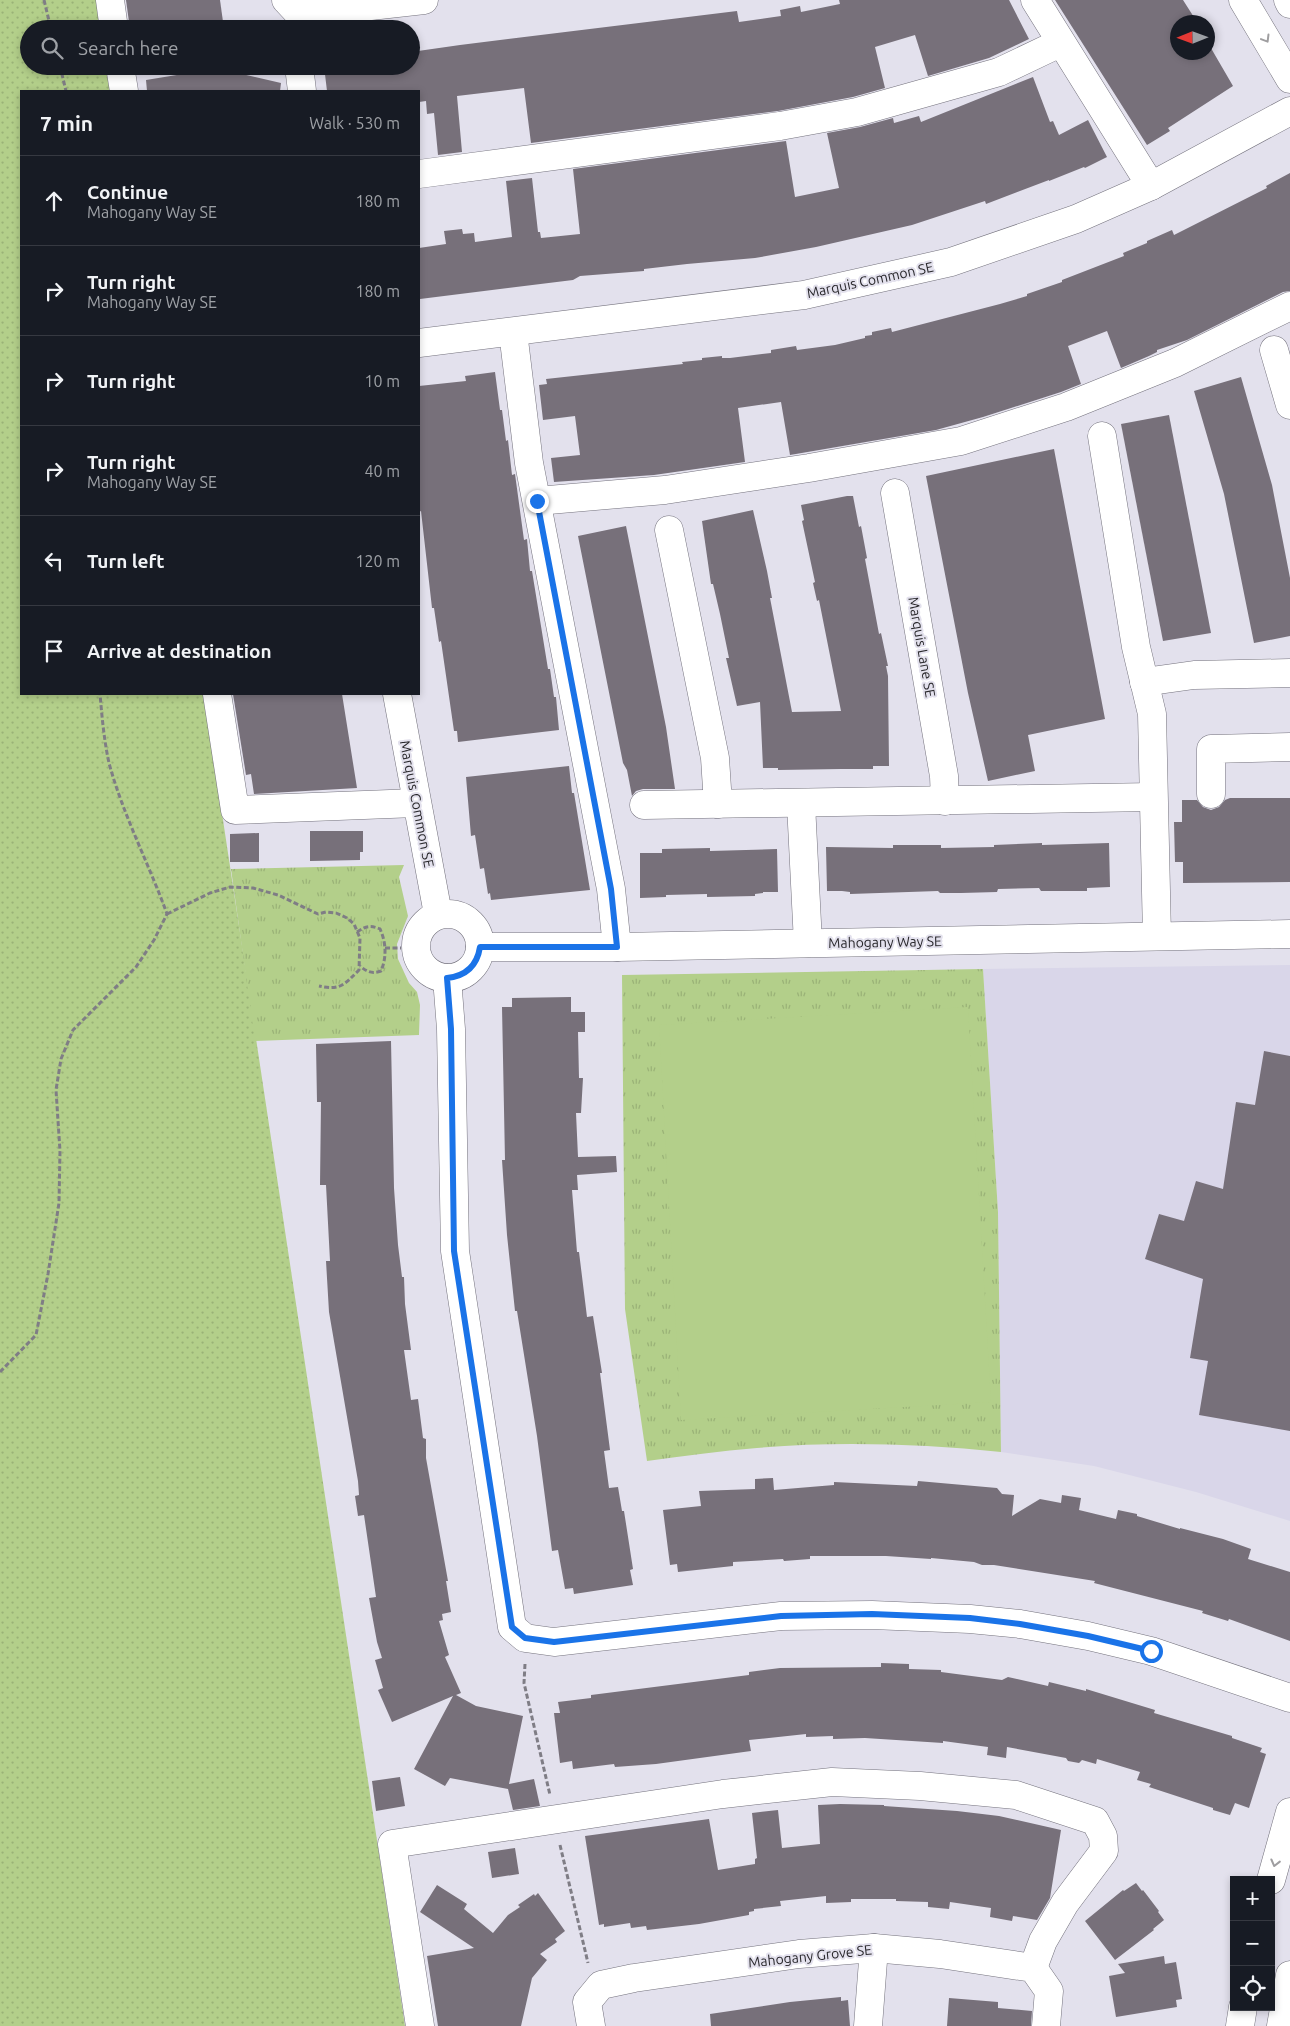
<!DOCTYPE html>
<meta charset="utf-8">
<style>
:root{--surface:#171b24;--page:#242831;--text:#f1f3f6;--muted:#9ea1a6;--line:#363941}
body{margin:0;font-family:Ubuntu,sans-serif;background:var(--page);color:var(--text)}
.controls{position:absolute;right:15px;bottom:15px;display:grid;overflow:hidden;border-radius:0px;box-shadow:0 2px 8px #0003}
.controls button{width:45px;height:45px;display:grid;place-items:center;padding:0;border:0;border-bottom:1px solid var(--line);background:var(--surface);color:var(--text);font:25px sans-serif}
.compass{position:absolute;left:1170px;top:15px;width:45px;height:45px;border-radius:50%;background:var(--surface);box-shadow:0 2px 8px #0003;rotate:269deg}
.stop{position:absolute;width:15px;height:15px;margin:-11px;border:4px solid #1a73e8;border-radius:50%;background:#fff}
.stop.end{background:#1a73e8;border-color:#fff;box-shadow:0 1px 5px #0008}
.list{margin:0;padding:0;list-style:none}
h2{display:flex;justify-content:space-between;align-items:center;height:65px;margin:0;padding:0 20px;font-size:21px}
h2 small{font-size:16px;font-weight:400;color:var(--muted)}
.list li{display:grid;grid-template-columns:32px 1fr auto;gap:15px;align-items:center;box-sizing:border-box;height:90px;padding:0 20px;border-top:1px solid var(--line)}
.list b{display:block;font-size:19px;white-space:nowrap}
.list p{margin:0;font-size:16px;white-space:nowrap;color:var(--muted)}
.list em{font-size:16px;font-style:normal;color:var(--muted)}
.icon{flex:none;width:28px;height:28px;fill:none;stroke:currentColor;stroke-width:2;stroke-linecap:round;stroke-linejoin:round}
.map{position:relative;flex:none;width:1290px;height:2026px;overflow:hidden}
.search{position:absolute;background:var(--surface);box-shadow:0 2px 8px #0003;left:20px;top:20px;width:400px;height:55px;display:flex;align-items:center;gap:12px;box-sizing:border-box;padding:0 18px;border-radius:28px;color:var(--muted);font-size:19px}
.panel{position:absolute;background:var(--surface);box-shadow:0 2px 8px #0003;left:20px;top:90px;width:400px;height:605px;border-radius:0px}
.map>svg:first-child{display:block}
.built{fill:#d9d6e9}
.grass{fill:url(#grass-dots)}
.park{fill:url(#park-tufts)}
.pitch{fill:#b3cf8a}
.building{fill:#77707a}
.lines{fill:none;stroke-linecap:round;stroke-linejoin:round}
.minor-casing{stroke:#74727d;stroke-width:29}
.path{stroke:#7f7d85;stroke-width:3;stroke-dasharray:5 2.5;stroke-linecap:butt}
.minor{stroke:#fff;stroke-width:28}
.oneway{stroke:#9f9ea0}
.route{stroke:#1a73e8;stroke-width:6}
.labels{text-anchor:middle;dominant-baseline:central;stroke-width:4;stroke-linejoin:round;paint-order:stroke}
.street-label{font-size:14px;fill:#29282c;stroke:#e3e1ed}
</style>
<div class="map">
<svg width="1290" height="2026" viewBox="0 0 1290 2026">
<defs>
<pattern id="grass-dots" width="8" height="8" patternUnits="userSpaceOnUse" patternTransform="scale(1.25)"><rect width="8" height="8" fill="#b3cf8a"/><path d="M2 2h.1M6 6h.1" fill="none" stroke="#9ab277" stroke-width="1.8" stroke-linecap="round"/></pattern>
<pattern id="park-tufts" width="24" height="20" patternUnits="userSpaceOnUse" patternTransform="scale(1.25)"><rect width="24" height="20" fill="#b3cf8a"/><path d="M3 7l-1-3M5 7V3M7 7l1-3M15 17l-1-3M17 17v-4M19 17l1-3" fill="none" stroke="#9ab277"/></pattern>
</defs>
<rect width="100%" height="100%" fill="#e3e1ed"/>
<!-- built -->
<polygon class="built" points="1290,965 1290,1521 1196,1492 1094,1466 1001,1452 998,1212 983,969"/>
<!-- grass -->
<polygon class="grass" points="0,0 97,0 101,29 29,29 29,66 107,66 111,91 21,91 21,694 204,694 405,2026 0,2026"/>
<!-- park -->
<g class="park">
<polygon points="404,865 399,877 408,916 397,944 398,959 409,983 417,992 420,1005 419,1035 255,1041 231,869"/>
<path d="M983 969 998 1212 1001 1452C921 1444 838 1441 757 1448 721 1451 684 1456 647 1461L625 1309 622 975Z"/>
</g>
<!-- pitch -->
<polygon class="pitch" points="968,1007 991,1402 681,1420 659,1025"/>
<!-- building -->
<g class="building">
<polygon points="126,0 220,0 224,29 130,29"/>
<polygon points="839,0 1009,0 1029,39 989,58 928,76 915,35 875,47 885,88 853,97 778,111 531,143 524,88 457,96 462,152 438,155 434,113 427,114 426,101 419,102 419,91 327,91 324,66 411,66 411,52 460,45 737,11 739,22 781,16 780,10 800,6 801,12 840,4"/>
<polygon points="1055,0 1183,0 1197,22 1178,22 1178,52 1208,52 1208,43 1233,86 1168,128 1170,131 1147,145"/>
<polygon points="184,66 245,66 242,74 281,83 280,91 147,91 146,80 189,73"/>
<polygon points="1033,77 1050,122 1053,121 1059,135 1088,120 1107,157 1085,168 1084,167 1049,181 1049,180 986,204 985,201 912,225 816,247 755,258 687,264 644,269 644,271 580,276 573,280 420,299 419,248 446,244 444,231 462,229 463,234 474,233 475,242 512,237 506,181 532,178 538,232 540,232 541,238 580,234 573,169 786,141 795,197 839,188 827,133 860,127 893,118 894,123 919,116 921,122"/>
<polygon points="1290,173 1290,291 1283,292 1187,340 1157,350 1157,352 1149,356 1121,368 1107,331 1068,346 1081,384 1061,392 983,417 936,430 790,455 781,402 738,408 745,462 654,475 554,482 551,458 580,455 575,416 543,420 539,385 547,384 546,379 683,364 682,362 702,360 702,358 722,356 722,358 730,358 771,353 771,350 796,346 797,350 835,345 865,338 865,336 872,335 872,332 891,328 892,332 1000,304 1027,296 1027,294 1062,282 1062,280 1124,256 1123,253 1147,243 1147,241 1172,230 1174,235 1267,188 1266,186"/>
<polygon points="495,372 500,410 502,410 506,441 508,440 512,475 515,474 524,540 527,539 530,571 532,571 548,669 550,669 554,697 556,697 559,730 458,742 457,731 454,731 441,641 439,642 434,608 432,608 421,511 419,512 419,386 466,381 465,376"/>
<polygon points="1241,377 1272,485 1290,578 1290,636 1254,643 1224,494 1194,391"/>
<polygon points="1169,415 1211,633 1163,641 1121,424"/>
<polygon points="1054,449 1105,719 1028,735 1035,771 988,781 968,693 926,476"/>
<polygon points="847,496 853,496 859,527 861,526 867,558 865,559 879,634 881,633 888,666 886,666 888,676 889,766 873,766 873,769 841,769 778,770 778,768 763,768 760,702 737,706 726,658 729,658 720,614 713,584 711,584 702,521 753,510 767,571 772,598 770,598 792,712 841,711 819,600 817,601 813,583 815,582 802,521 804,520 801,505"/>
<polygon points="626,526 666,727 675,789 643,789 636,791 632,796 627,770 623,763 578,536"/>
<polygon points="233,694 342,694 357,788 254,794 251,774 246,775"/>
<polygon points="569,766 572,793 574,793 590,890 491,900 490,893 488,894 484,868 480,869 475,835 471,836 466,777"/>
<polygon points="1230,798 1290,798 1290,882 1183,883 1183,862 1175,862 1174,822 1182,822 1182,800 1197,800 1203,807 1211,810 1219,807 1225,800"/>
<polygon points="310,831 363,831 363,852 360,852 360,860 310,861"/>
<polygon points="259,833 259,862 230,862 230,834"/>
<polygon points="1042,843 1042,845 1109,843 1110,887 1087,888 1087,891 1041,891 1039,888 998,889 997,892 961,893 940,893 938,891 850,894 850,892 842,891 827,891 826,847 893,848 893,845 941,845 941,848 994,847 994,845"/>
<polygon points="710,848 710,851 777,849 778,892 763,892 763,893 755,894 755,896 707,897 707,894 666,895 666,897 640,898 640,853 662,853 662,849"/>
<polygon points="571,997 571,1012 585,1012 585,1032 578,1032 579,1078 583,1078 581,1113 576,1113 578,1157 616,1156 617,1172 577,1175 578,1190 572,1190 577,1252 579,1252 587,1317 593,1316 602,1373 600,1373 610,1450 604,1451 609,1488 618,1487 622,1511 624,1511 633,1569 630,1570 633,1585 574,1594 573,1588 565,1589 558,1550 552,1551 537,1436 517,1311 515,1311 507,1235 502,1160 505,1160 502,1007 512,1007 512,998"/>
<polygon points="391,1041 394,1188 398,1245 402,1277 404,1277 405,1304 411,1350 404,1350 411,1400 418,1399 423,1438 426,1439 426,1458 448,1581 446,1581 451,1612 442,1614 443,1620 439,1621 449,1655 445,1657 461,1693 456,1695 476,1706 523,1716 509,1784 534,1779 540,1806 513,1810 508,1789 450,1778 445,1786 414,1769 453,1696 392,1722 378,1690 383,1688 375,1660 382,1658 377,1642 369,1598 376,1597 364,1515 358,1516 355,1496 359,1495 358,1481 329,1312 326,1261 330,1261 326,1185 320,1185 321,1102 317,1102 316,1044"/>
<polygon points="1264,1051 1290,1056 1290,1431 1199,1415 1208,1361 1190,1358 1203,1279 1145,1259 1159,1214 1184,1221 1196,1181 1223,1189 1236,1102 1255,1105"/>
<polygon points="773,1478 774,1490 834,1485 834,1482 917,1486 918,1481 997,1488 1002,1494 1014,1495 1012,1516 1040,1499 1061,1503 1062,1495 1081,1498 1079,1510 1116,1519 1118,1510 1137,1514 1137,1516 1180,1529 1180,1528 1223,1539 1251,1549 1248,1559 1290,1572 1290,1641 1229,1619 1228,1621 1202,1613 1203,1611 1094,1583 1095,1581 994,1565 982,1565 974,1562 931,1558 931,1559 886,1556 810,1556 810,1559 784,1561 783,1559 733,1562 733,1566 678,1572 677,1564 670,1565 663,1510 701,1506 699,1491 755,1489 755,1479"/>
<polygon points="881,1663 909,1664 909,1669 941,1670 941,1672 1002,1680 1008,1677 1048,1686 1049,1682 1086,1691 1086,1689 1155,1710 1154,1713 1232,1736 1232,1738 1262,1748 1260,1752 1266,1754 1249,1808 1235,1803 1230,1815 1213,1810 1213,1808 1149,1787 1151,1784 1137,1780 1140,1772 1097,1759 1096,1764 1082,1760 1079,1763 1068,1761 1066,1758 1007,1747 1006,1758 987,1755 988,1747 943,1741 943,1743 865,1738 833,1739 833,1736 806,1737 806,1734 749,1740 751,1751 656,1764 615,1767 614,1764 573,1769 572,1761 560,1763 554,1713 560,1713 558,1702 591,1698 591,1695 749,1675 749,1672 780,1668 881,1667"/>
<polygon points="400,1777 405,1806 376,1811 372,1781"/>
<polygon points="840,1804 884,1805 884,1806 957,1811 999,1816 1061,1830 1050,1898 1037,1920 1013,1916 1012,1921 990,1917 991,1908 950,1902 949,1909 928,1907 928,1902 896,1901 896,1899 851,1899 851,1902 826,1903 826,1896 780,1901 781,1906 754,1909 754,1911 749,1912 749,1915 699,1924 647,1930 646,1926 631,1928 630,1923 604,1927 604,1924 599,1925 585,1836 709,1819 718,1870 755,1864 755,1859 757,1858 752,1813 778,1810 782,1848 820,1844 818,1805"/>
<polygon points="515,1848 519,1874 492,1878 488,1852"/>
<polygon points="1136,1883 1142,1891 1143,1890 1159,1911 1158,1912 1164,1920 1153,1929 1154,1930 1115,1960 1085,1921 1123,1890 1124,1891"/>
<polygon points="437,1885 467,1904 464,1909 493,1933 508,1915 520,1907 518,1905 534,1894 535,1896 538,1893 565,1931 555,1939 557,1942 540,1954 547,1960 532,1978 521,2026 438,2026 427,1956 474,1948 420,1912"/>
<polygon points="1164,1956 1165,1964 1176,1962 1182,1999 1176,2000 1177,2007 1116,2017 1109,1976 1125,1973 1118,1964"/>
<polygon points="841,1997 841,2001 848,2000 850,2026 711,2026 710,2014 790,2002"/>
<polygon points="949,1998 998,2002 998,2008 1032,2011 1031,2026 947,2026"/>
</g>
<g class="lines">
<defs>
<g id="minor">
<polyline points="110,0 114,29"/>
<polyline points="286,0 299,14 424,0"/>
<polyline points="1035,0 1151,186"/>
<polyline points="1243,0 1290,79"/>
<polyline points="1288,0 1290,4"/>
<polyline points="120,66 124,91"/>
<polyline points="299,66 302,91"/>
<polyline points="419,174 780,126 857,112 999,72 1060,43"/>
<polyline points="513,332 529,463 611,889 617,947"/>
<polyline points="419,343 804,295 951,262 1076,219 1151,186 1290,111"/>
<polyline points="1274,350 1290,405"/>
<polyline points="1102,436 1136,647 1152,714 1157,936"/>
<polyline points="895,493 944,776 945,801"/>
<polyline points="537,501 665,490 809,468 961,441 1066,407 1175,363 1290,306"/>
<polyline points="669,530 715,758 718,804"/>
<polyline points="1144,682 1194,675 1290,673"/>
<polyline points="217,694 235,810 416,803"/>
<polyline points="397,694 438,914"/>
<polyline points="1211,794 1211,749 1290,747"/>
<polyline points="801,804 808,943"/>
<polyline points="644,805 1153,797"/>
<circle cx="448" cy="946" r="32"/>
<polyline points="480,947 617,947 1290,934"/>
<polyline points="447,978 451,1029 455,1251 512,1627 525,1638 554,1642 781,1616 872,1615 970,1619 1020,1624 1088,1636 1151,1651 1290,1698"/>
<polyline points="1271,1880 1290,1812"/>
<polyline points="420,2026 392,1844 723,1794 832,1782 920,1786 1016,1795 1095,1821 1103,1836 1104,1851 1065,1903 1043,1941 1033,1968"/>
<polyline points="591,2026 587,2002 601,1985 634,1978 799,1954 874,1948 940,1954 1033,1968 1049,1991 1046,2026"/>
<polyline points="868,2026 874,1948"/>
<polyline points="1240,2026 1243,2007"/>
<polyline points="1281,2026 1290,1975"/>
</g>
</defs>
<!-- minor casing -->
<use href="#minor" class="minor-casing"/>
<!-- path -->
<g class="path">
<polyline points="44,0 51,29"/>
<polyline points="60,66 66,91"/>
<path d="M167 914 210 893 230 887 253 888 278 895 318 914 326 912 336 913 347 918 354 924 360 938 359 970C345 984 340 991 319 986"/>
<path d="M357 932C366 926 370 925 380 929 386 942 387 957 381 971 372 974 367 972 360 966"/>
<polyline points="385,948 401,948"/>
<path d="M0 1372 36 1335 48 1274 59 1203 60 1151 56 1090 61 1059 73 1030 136 967 154 940 167 914C149 864 123 815 109 763 104 740 102 717 100 694"/>
<polyline points="525,1664 524,1683 550,1795"/>
<polyline points="560,1845 588,1963"/>
</g>
<!-- minor -->
<use href="#minor" class="minor"/>
</g>
<!-- one-way arrows -->
<defs><path id="oneway-chevron" d="M-2-3.5L2.5 0L-2 3.5" fill="none" stroke-width="1.6" stroke-linecap="round" stroke-linejoin="round" transform="scale(1.25)"/></defs>
<g class="oneway">
<use href="#oneway-chevron" transform="translate(1266 39) rotate(59)"/>
<use href="#oneway-chevron" transform="translate(1275 1863) rotate(104)"/>
</g>
<g class="lines">
<!-- route -->
<path class="route" d="M537 501 611 889 617 947H480C477 966 466 976 447 978L451 1029 454 1251 512 1627 525 1638 554 1642 781 1616 872 1614 970 1618 1020 1624 1088 1636 1151 1651"/>
</g>
<g class="labels">
<!-- street labels -->
<g class="street-label">
<text transform="translate(870 280) rotate(-12)">Marquis Common SE</text>
<text transform="translate(922 647) rotate(80)">Marquis Lane SE</text>
<text transform="translate(417 804) rotate(79)">Marquis Common SE</text>
<text transform="translate(885 942) rotate(-1)">Mahogany Way SE</text>
<text transform="translate(810 1956) rotate(-6)">Mahogany Grove SE</text>
</g>
</g>
</svg>
<div class="controls">
<button>+</button>
<button>−</button>
<button><svg class="icon" aria-label="locate" viewBox="0 0 24 24"><circle cx="12" cy="12" r="6"/><path d="M12 2v4M12 18v4M2 12h4M18 12h4"/></svg></button>
</div>
<svg class="compass" viewBox="-18 -18 36 36"><path d="M0-13l5 13h-10z" fill="#e53935"/><path d="M0 13l5-13h-10z" fill="#9ea1a6"/></svg>
<div class="stop" style="left:1151px;top:1651px"></div>
<div class="stop end" style="left:537px;top:501px"></div>
<div class="search"><svg class="icon" aria-label="search" viewBox="0 0 24 24"><circle cx="10" cy="10" r="6"/><path d="M15 15l6 6"/></svg>Search here</div>
<section class="panel">
<h2>7 min<small>Walk · 530 m</small></h2>
<ul class="list">
<li><svg class="icon" aria-label="ahead" viewBox="0 0 24 24"><path d="M12 20V5M6 11l6-6 6 6"/></svg><div><b>Continue</b><p>Mahogany Way SE</p></div><em>180 m</em></li>
<li><svg class="icon" aria-label="right" viewBox="0 0 24 24"><path d="M7 20v-9h11M14 6l5 5-5 5"/></svg><div><b>Turn right</b><p>Mahogany Way SE</p></div><em>180 m</em></li>
<li><svg class="icon" aria-label="right" viewBox="0 0 24 24"><path d="M7 20v-9h11M14 6l5 5-5 5"/></svg><div><b>Turn right</b></div><em>10 m</em></li>
<li><svg class="icon" aria-label="right" viewBox="0 0 24 24"><path d="M7 20v-9h11M14 6l5 5-5 5"/></svg><div><b>Turn right</b><p>Mahogany Way SE</p></div><em>40 m</em></li>
<li><svg class="icon" aria-label="left" viewBox="0 0 24 24"><path d="M17 20v-9H6M10 6l-5 5 5 5"/></svg><div><b>Turn left</b></div><em>120 m</em></li>
<li><svg class="icon" aria-label="arrive" viewBox="0 0 24 24"><path d="M6 21V4h12l-3 4 3 4H6"/></svg><div><b>Arrive at destination</b></div></li>
</ul>
</section>
</div>
